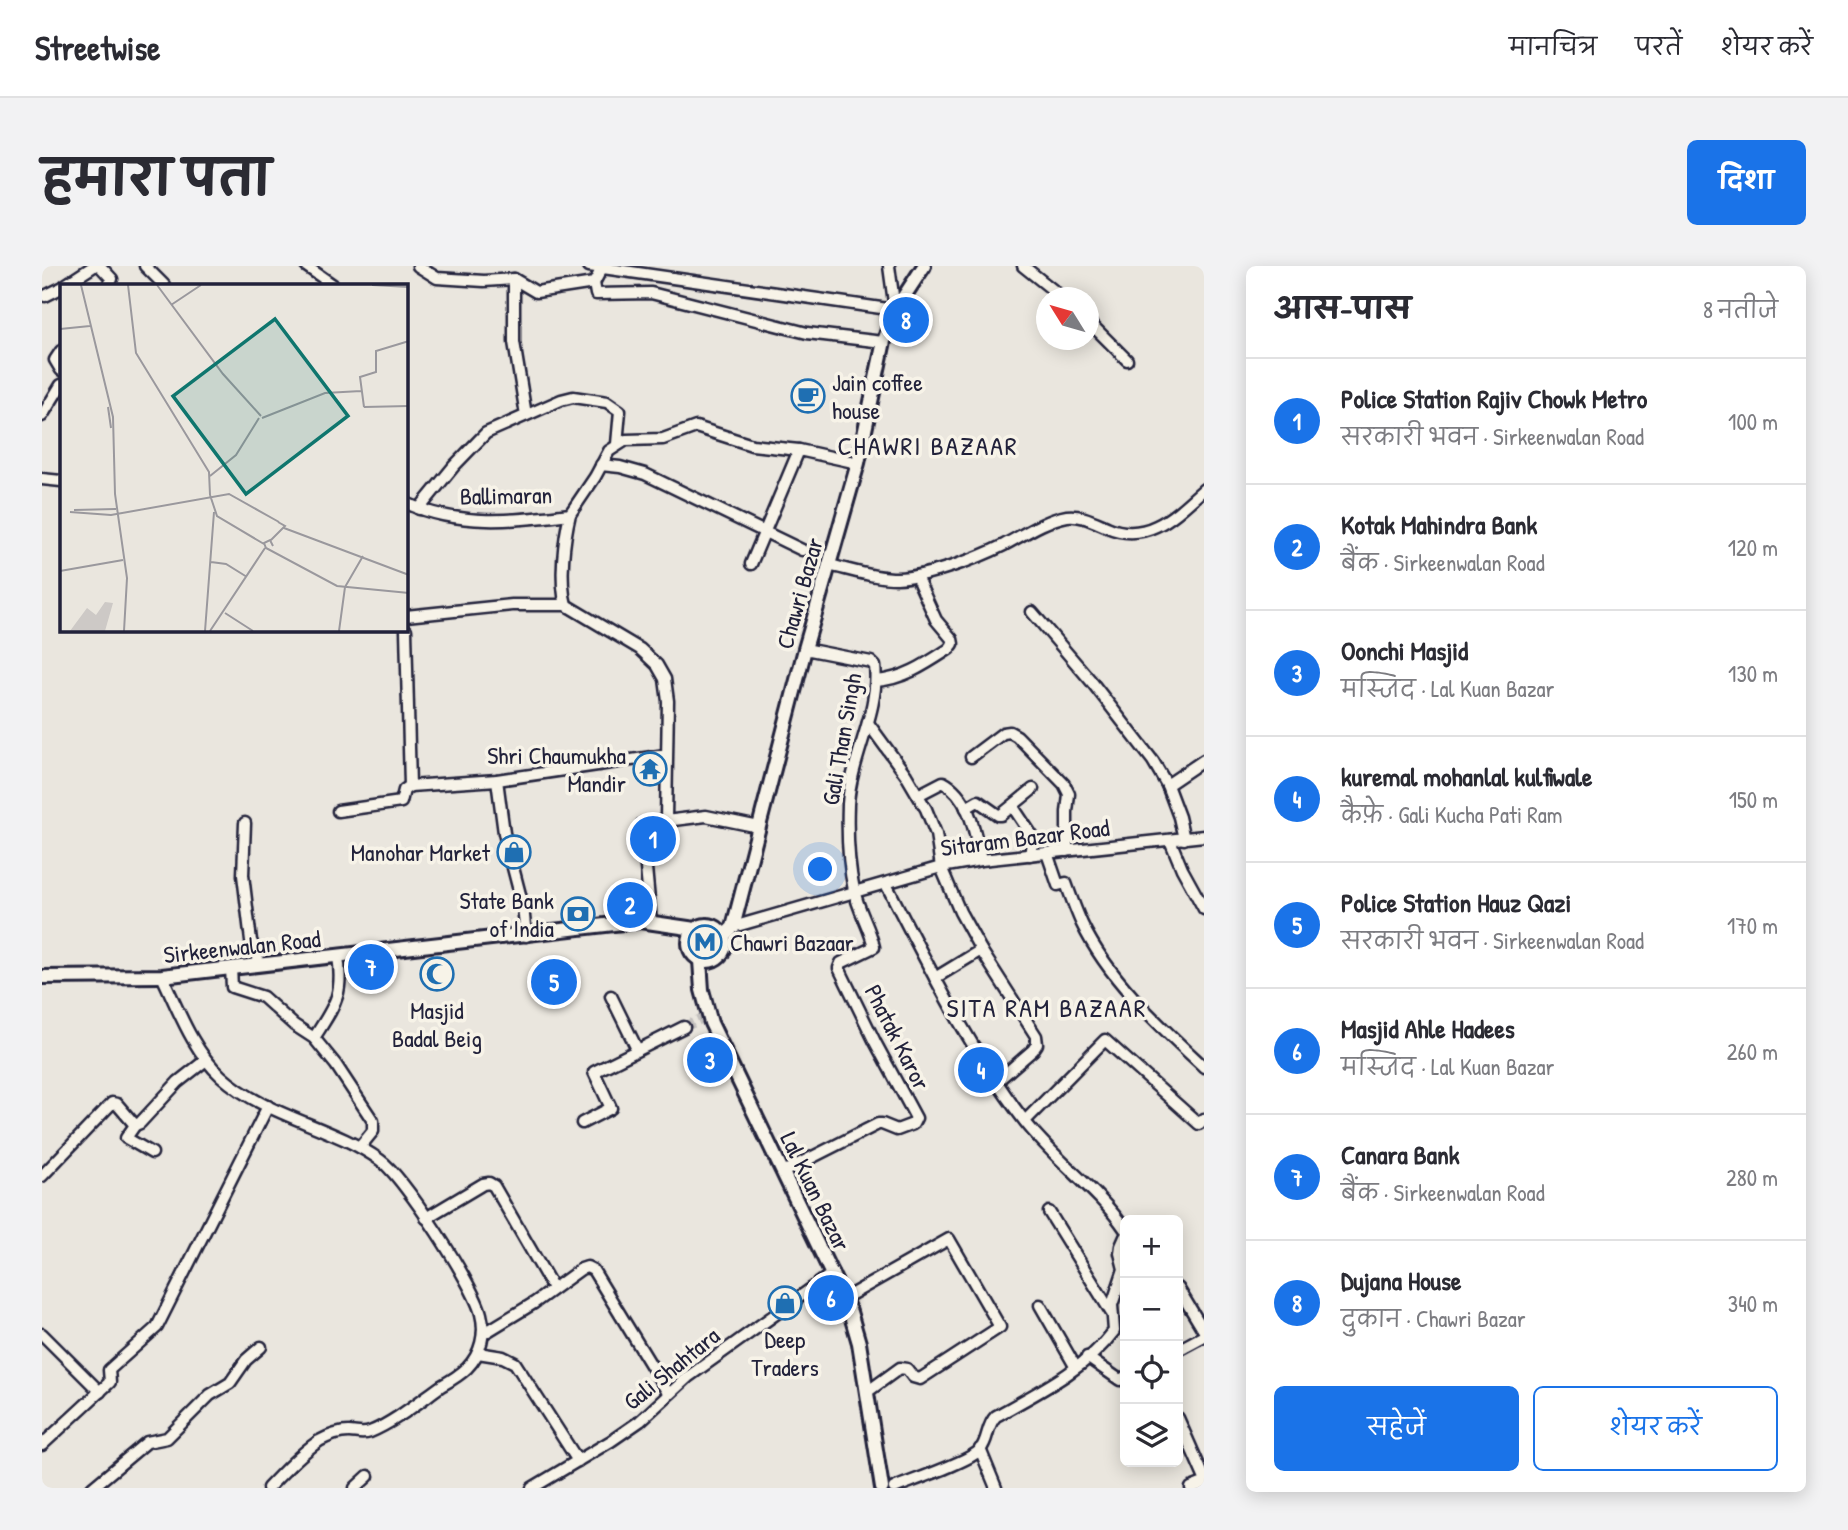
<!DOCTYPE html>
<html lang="hi">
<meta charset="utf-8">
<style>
:root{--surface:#fff;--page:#f2f2f3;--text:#2b2b33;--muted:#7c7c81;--line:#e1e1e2;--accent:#1a73e8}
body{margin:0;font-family:"Patrick Hand","Playpen Sans Deva",sans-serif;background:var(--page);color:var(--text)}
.controls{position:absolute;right:21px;bottom:21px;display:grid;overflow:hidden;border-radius:10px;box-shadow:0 4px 18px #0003}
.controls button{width:63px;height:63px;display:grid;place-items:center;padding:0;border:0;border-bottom:2px solid var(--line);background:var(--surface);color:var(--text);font:35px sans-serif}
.compass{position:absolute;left:994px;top:21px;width:63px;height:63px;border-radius:50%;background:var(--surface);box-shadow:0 4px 18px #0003;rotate:307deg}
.you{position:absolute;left:779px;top:604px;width:24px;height:24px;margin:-18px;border:5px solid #fff;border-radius:50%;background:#1a73e8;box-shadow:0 0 0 10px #1a73e833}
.badge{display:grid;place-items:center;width:46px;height:46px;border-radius:50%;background:var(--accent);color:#fff;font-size:23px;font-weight:700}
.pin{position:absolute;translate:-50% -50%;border:4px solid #fff;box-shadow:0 2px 7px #0006}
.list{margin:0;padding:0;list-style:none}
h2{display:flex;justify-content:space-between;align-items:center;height:91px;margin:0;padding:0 28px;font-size:30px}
h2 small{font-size:23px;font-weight:400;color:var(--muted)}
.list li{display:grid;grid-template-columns:46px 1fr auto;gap:21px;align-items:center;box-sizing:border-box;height:126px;padding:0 28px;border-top:2px solid var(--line)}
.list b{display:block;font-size:26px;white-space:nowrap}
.list p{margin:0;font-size:23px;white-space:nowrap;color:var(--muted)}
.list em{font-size:23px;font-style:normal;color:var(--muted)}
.actions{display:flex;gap:14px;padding:21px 28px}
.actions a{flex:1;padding:16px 0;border:2px solid var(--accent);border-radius:10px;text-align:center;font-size:24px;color:var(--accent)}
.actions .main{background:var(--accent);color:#fff}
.icon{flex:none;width:38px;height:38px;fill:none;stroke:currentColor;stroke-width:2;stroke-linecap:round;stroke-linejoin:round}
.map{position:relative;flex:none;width:1162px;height:1222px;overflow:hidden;border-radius:10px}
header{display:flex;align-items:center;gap:42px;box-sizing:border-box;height:98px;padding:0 35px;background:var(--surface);border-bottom:2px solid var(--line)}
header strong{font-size:33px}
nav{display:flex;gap:38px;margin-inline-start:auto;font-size:24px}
.intro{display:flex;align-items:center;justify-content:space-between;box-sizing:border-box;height:168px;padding:0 42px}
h1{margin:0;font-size:49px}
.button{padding:18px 32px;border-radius:10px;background:var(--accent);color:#fff;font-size:24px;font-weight:700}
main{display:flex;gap:42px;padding:0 42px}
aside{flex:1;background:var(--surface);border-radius:10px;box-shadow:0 4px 18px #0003}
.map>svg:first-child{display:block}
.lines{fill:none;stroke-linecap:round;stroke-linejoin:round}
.minor-tunnel{stroke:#c2bfbd;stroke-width:10;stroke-dasharray:10 5;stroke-linecap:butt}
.minor-casing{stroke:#22223b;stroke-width:15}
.tertiary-casing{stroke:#22223b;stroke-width:18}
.minor{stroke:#f7f3e8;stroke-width:10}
.tertiary{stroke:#f7f3e8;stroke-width:12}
.labels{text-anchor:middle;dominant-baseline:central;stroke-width:7;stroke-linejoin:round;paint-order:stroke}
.poi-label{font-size:24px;fill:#22223b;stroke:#f7f3e8;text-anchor:end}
.street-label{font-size:24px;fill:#22223b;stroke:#f7f3e8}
.neighbourhood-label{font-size:26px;letter-spacing:2px;fill:#22223b;stroke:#f7f3e8}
.inset-road{fill:none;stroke:#9a989d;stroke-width:2}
.view{fill:#0f766e;fill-opacity:0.15;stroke:#0f766e;stroke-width:3.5}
.inset-edge{fill:none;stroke:#22223b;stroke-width:3.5}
</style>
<header>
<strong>Streetwise</strong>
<nav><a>मानचित्र</a><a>परतें</a><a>शेयर करें</a></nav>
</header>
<div class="intro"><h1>हमारा पता</h1><a class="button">दिशा</a></div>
<main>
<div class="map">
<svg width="1162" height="1222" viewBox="0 0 1162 1222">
<rect width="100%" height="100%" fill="#eae6de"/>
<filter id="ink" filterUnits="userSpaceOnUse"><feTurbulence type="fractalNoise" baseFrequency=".0143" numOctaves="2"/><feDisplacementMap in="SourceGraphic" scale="14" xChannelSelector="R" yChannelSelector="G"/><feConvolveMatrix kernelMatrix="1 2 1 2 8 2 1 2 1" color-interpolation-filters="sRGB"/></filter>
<g filter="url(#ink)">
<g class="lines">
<!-- minor-tunnel -->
<polyline class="minor-tunnel" points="642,761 659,753"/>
<defs>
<g id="minor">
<polyline points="58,0 70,13 67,19"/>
<polyline points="103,0 122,19"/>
<polyline points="264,0 291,19"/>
<polyline points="376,0 395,12 442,15 472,13 494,26 552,17 560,2"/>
<polyline points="547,0 853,44 847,0"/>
<polyline points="981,0 1021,32"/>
<polyline points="472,13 472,76 484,149"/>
<polyline points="552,17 554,28 609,27 765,67 841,76"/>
<polyline points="23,19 52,0"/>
<polyline points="3,30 19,22"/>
<polyline points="1046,55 1085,94"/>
<polyline points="19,85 13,94 19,104"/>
<polyline points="0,150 19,119"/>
<polyline points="559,199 578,201 603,208 760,284"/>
<polyline points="0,213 19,215"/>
<path d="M364 237C416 261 473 255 528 248L553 211 567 185 584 174 621 173 654 161 710 179 757 184 816 197"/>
<polyline points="377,243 412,200 444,167 519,134 531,131 565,136 578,145 575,178"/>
<polyline points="709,298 757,184"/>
<path d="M787 299C809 304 832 312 855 312 886 311 934 293 962 279 981 269 1003 254 1025 250 1038 248 1053 256 1065 261 1105 279 1134 248 1162 223"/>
<path d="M524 339C517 314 522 273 528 248"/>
<polyline points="990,346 1049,415 1111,495 1125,519 1137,551 1142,573"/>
<polyline points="364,350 470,339 524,339 598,383 615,399 623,413 626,435 624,554"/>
<polyline points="364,364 368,520 455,514 623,489"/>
<path d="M834 415C862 413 884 398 907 383L911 378 910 373 894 354 874 310"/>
<polyline points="826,457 864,509 884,543 894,568 899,601 918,646 939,684 994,770 995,778 991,784 954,816"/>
<polyline points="929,491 961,467 968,466 975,470 1022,518 1027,528 1025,546 1025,585"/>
<polyline points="455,514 462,567 481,640 484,670"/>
<polyline points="1125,519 1162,494"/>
<path d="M876 529 901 516C928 530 933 567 939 594"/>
<polyline points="971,541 991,571 988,589"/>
<polyline points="924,542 936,535 956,549 959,549 991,523"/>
<polyline points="296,545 359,536 362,524 368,520"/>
<polyline points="203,557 201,609 209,675 215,686 216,699"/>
<polyline points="1128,574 1140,603 1162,643"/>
<path d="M1005 587 1016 619 1024 617C1029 631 1034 645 1040 658 1067 714 1117 759 1162 801"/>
<path d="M844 618C886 699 926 781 981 853 1011 893 1055 922 1083 963"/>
<polyline points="609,656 600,558 664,550 717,561"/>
<polyline points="691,661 899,601 939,594 1162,570"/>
<polyline points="189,702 190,721 221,731 252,759 272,772 294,799 331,855 331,865 318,881"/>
<path d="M120 710C136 743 151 785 179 810 224 851 289 859 338 894 362 911 432 1019 439 1048 444 1067 439 1088 425 1102 418 1109 408 1115 399 1120 378 1135 351 1157 328 1166 320 1169 314 1166 307 1166 297 1166 286 1170 277 1175 258 1188 241 1206 226 1222"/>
<polyline points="893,712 939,684"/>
<polyline points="569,730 595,783"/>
<path d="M272 772C292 740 302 730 296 690"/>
<polyline points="983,855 1063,774 1157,858 1162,853"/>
<polyline points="540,857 569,842 552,806 642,761"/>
<polyline points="93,859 84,872 110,887"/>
<path d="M741 906 836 858H840L855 864 871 858 874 852 833 776 797 702 799 697 832 681C828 662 816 644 812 624 806 597 805 566 806 538 809 492 838 444 833 400L829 396 763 383"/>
<polyline points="0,910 70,837 75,838 93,859 98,857 136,816 164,794"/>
<polyline points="1007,946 1069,1046"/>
<polyline points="384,952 441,918 447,917 452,920 511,1022"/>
<polyline points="1136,1022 1162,1065"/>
<polyline points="803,1032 907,973 958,1061 878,1113 871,1111 865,1103 858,1102 825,1126"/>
<polyline points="998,1039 1033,1100"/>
<polyline points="0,1068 58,1126"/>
<polyline points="441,1068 492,1037 539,1003 545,1001 551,1004 626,1127"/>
<polyline points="1136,1084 1162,1070"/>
<polyline points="436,1087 461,1091 473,1097 536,1195"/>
<polyline points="1045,1091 1078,1114 1083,1111"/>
<polyline points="1136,1152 1162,1211"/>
<polyline points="0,1179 68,1116 67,1104 115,1061 226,840"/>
<polyline points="938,1183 954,1222"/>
<polyline points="50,1222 105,1176 125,1172 168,1129 188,1117 204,1094 219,1081"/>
<polyline points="313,1222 326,1210"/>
<polyline points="490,1222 569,1175 598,1155 646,1111 791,1007"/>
<path d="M852 1222C869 1215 928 1195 938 1184 947 1173 944 1160 954 1150 995 1127 1044 1103 1072 1065L1070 1039 1082 1003 1078 987 1079 980 1083 971"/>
<polyline points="1149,1222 1162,1217"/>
</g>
<g id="tertiary">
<circle cx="665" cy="677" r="18"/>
<polyline points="682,670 691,661 763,383 816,197 842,75 853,44 882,0"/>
<polyline points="658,694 660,724 669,757 808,1046 817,1077 840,1222"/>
<polyline points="0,711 120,710 598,655 653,663"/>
</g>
</defs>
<!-- minor casing -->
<use href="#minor" class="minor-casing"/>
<!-- tertiary casing -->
<use href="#tertiary" class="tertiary-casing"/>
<!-- minor -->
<use href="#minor" class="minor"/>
<!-- tertiary -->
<use href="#tertiary" class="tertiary"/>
</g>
</g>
<!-- icons -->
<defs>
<symbol id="cafe-ring" viewBox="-11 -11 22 22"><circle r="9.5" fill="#f7f3e8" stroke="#1f6fb2" stroke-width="1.5"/><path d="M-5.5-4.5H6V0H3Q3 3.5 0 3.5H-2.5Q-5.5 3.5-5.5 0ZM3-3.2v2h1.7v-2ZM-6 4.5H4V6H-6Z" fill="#1f6fb2"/></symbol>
<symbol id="temple-ring" viewBox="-11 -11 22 22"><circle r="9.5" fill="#f7f3e8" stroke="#1f6fb2" stroke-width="1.5"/><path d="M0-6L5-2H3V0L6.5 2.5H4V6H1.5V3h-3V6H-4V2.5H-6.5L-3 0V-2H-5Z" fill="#1f6fb2"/></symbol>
<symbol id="shop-ring" viewBox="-11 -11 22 22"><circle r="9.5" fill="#f7f3e8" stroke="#1f6fb2" stroke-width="1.5"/><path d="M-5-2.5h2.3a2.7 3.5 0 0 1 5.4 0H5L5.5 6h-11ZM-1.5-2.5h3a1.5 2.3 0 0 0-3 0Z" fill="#1f6fb2"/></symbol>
<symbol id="bank-ring" viewBox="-11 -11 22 22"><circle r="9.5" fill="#f7f3e8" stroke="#1f6fb2" stroke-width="1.5"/><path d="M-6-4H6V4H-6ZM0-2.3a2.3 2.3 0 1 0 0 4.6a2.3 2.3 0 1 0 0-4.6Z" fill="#1f6fb2"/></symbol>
<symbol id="metro-ring" viewBox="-11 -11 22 22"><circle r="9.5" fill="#f7f3e8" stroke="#1f6fb2" stroke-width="1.5"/><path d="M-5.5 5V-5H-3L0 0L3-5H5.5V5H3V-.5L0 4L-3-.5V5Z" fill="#1f6fb2"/></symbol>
<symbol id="mosque-ring" viewBox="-11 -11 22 22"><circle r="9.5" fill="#f7f3e8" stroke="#1f6fb2" stroke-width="1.5"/><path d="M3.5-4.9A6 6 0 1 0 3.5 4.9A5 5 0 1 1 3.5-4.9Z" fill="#1f6fb2"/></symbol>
</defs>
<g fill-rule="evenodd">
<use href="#cafe-ring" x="747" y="111" width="38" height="38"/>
<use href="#temple-ring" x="589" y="484" width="38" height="38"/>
<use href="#shop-ring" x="453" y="567" width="38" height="38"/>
<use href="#bank-ring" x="517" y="629" width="38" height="38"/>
<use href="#metro-ring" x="644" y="657" width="38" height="38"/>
<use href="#mosque-ring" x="376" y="689" width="38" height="38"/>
<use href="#shop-ring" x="724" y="1018" width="38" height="38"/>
</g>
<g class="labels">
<!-- poi labels -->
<g class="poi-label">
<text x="790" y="116" text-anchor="start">Jain coffee<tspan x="790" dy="28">house</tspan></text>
<text x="584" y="489">Shri Chaumukha<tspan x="584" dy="28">Mandir</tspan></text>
<text x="448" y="586">Manohar Market</text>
<text x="512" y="634">State Bank<tspan x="512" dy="28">of India</tspan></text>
<text x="688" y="676" text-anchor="start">Chawri Bazaar</text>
<text x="395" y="744" text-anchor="middle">Masjid<tspan x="395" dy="28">Badal Beig</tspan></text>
<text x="743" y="1073" text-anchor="middle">Deep<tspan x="743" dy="28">Traders</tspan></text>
</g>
<!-- street labels -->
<g class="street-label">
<text transform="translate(464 229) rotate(-1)">Ballimaran</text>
<text transform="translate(757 327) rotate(-74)">Chawri Bazar</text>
<text transform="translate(799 473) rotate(-80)">Gali Than Singh</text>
<text transform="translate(983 571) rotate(-7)">Sitaram Bazar Road</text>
<text transform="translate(200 680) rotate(-6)">Sirkeenwalan Road</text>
<text transform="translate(856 771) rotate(63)">Phatak Karor</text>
<text transform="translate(774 925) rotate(64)">Lal Kuan Bazar</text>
<text transform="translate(629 1102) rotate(-39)">Gali Shahtara</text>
</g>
<!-- neighbourhood labels -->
<g class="neighbourhood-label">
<text x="886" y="179">CHAWRI BAZAAR</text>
<text x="1005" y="741">SITA RAM BAZAAR</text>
</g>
</g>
<!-- overview -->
<g transform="translate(18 18)">
<rect width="348" height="348" fill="#eae6de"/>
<path d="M45 318 53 319 45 347H10L27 324 36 331Z" fill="#cdc9c6"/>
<path class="inset-road" d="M21 1 53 133 55 210 67 294 64 347M68 1 76 69 149 188 150 211M97 1 163 90 201 132M312 1 349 3M111 21 141 1M0 45 30 42M48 123 51 144M304 123 300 93 316 88V67L349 57M304 123 349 122M202 134 265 109 301 107M150 192 176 171 199 134M150 211 157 232 204 260M14 226 56 225M10 228 51 231 169 210 219 238M224 244 349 291M211 256 225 242 218 238M213 262 210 256 204 259 206 264 277 302 349 309M151 278 166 280 187 293M0 287 63 276M165 329 193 347M145 347 154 228M150 347 205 264M279 347 285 303 303 272"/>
<path class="view" d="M215 35 288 132 186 210 113 112Z"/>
<rect width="348" height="348" class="inset-edge"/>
</g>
</svg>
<div class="controls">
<button>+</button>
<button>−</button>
<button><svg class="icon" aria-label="locate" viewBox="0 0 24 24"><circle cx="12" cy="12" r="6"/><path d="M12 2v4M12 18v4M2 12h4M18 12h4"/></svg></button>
<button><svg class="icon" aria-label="layers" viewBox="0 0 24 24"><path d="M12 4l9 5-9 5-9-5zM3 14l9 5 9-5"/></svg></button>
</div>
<svg class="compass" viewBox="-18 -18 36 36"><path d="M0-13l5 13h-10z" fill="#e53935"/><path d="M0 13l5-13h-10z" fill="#7c7c81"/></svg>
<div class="you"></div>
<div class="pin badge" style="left:611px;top:573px">1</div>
<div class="pin badge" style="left:588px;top:639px">2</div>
<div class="pin badge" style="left:668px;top:794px">3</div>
<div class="pin badge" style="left:939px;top:804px">4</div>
<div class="pin badge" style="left:512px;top:716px">5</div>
<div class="pin badge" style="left:789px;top:1032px">6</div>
<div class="pin badge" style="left:329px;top:701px">7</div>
<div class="pin badge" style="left:864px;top:54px">8</div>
</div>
<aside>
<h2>आस-पास<small>8 नतीजे</small></h2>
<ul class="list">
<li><span class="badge">1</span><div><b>Police Station Rajiv Chowk Metro</b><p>सरकारी भवन · Sirkeenwalan Road</p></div><em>100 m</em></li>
<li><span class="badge">2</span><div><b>Kotak Mahindra Bank</b><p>बैंक · Sirkeenwalan Road</p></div><em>120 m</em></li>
<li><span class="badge">3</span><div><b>Oonchi Masjid</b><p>मस्जिद · Lal Kuan Bazar</p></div><em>130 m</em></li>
<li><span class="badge">4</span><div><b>kuremal mohanlal kulfiwale</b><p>कैफ़े · Gali Kucha Pati Ram</p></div><em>150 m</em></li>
<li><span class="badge">5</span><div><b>Police Station Hauz Qazi</b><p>सरकारी भवन · Sirkeenwalan Road</p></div><em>170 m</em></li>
<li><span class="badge">6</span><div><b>Masjid Ahle Hadees</b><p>मस्जिद · Lal Kuan Bazar</p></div><em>260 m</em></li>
<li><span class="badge">7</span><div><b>Canara Bank</b><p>बैंक · Sirkeenwalan Road</p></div><em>280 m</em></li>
<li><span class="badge">8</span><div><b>Dujana House</b><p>दुकान · Chawri Bazar</p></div><em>340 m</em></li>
</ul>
<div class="actions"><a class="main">सहेजें</a><a>शेयर करें</a></div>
</aside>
</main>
